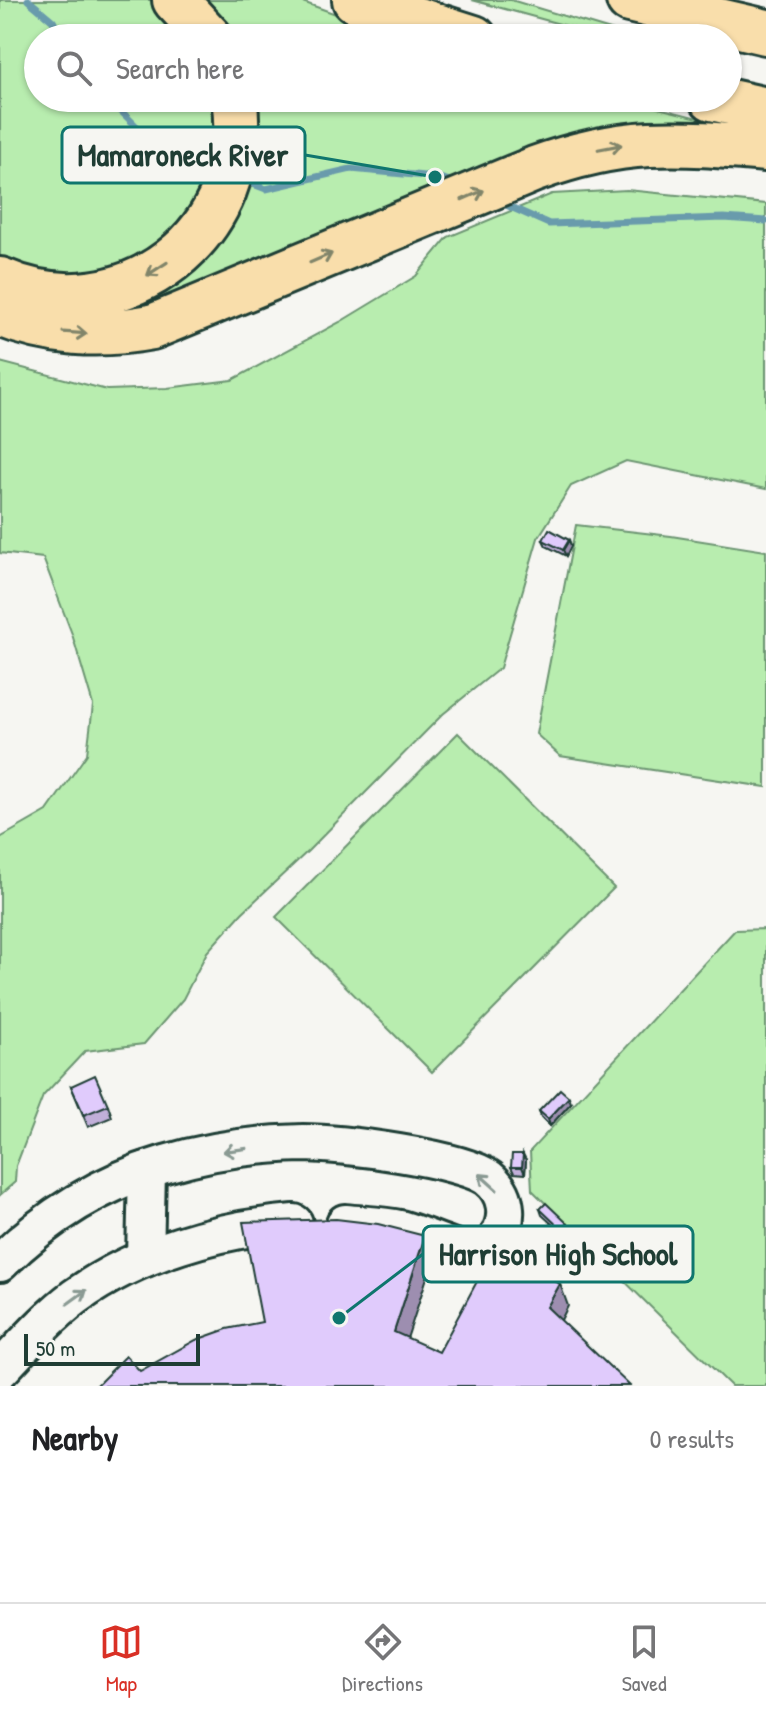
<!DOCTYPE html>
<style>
:root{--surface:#fff;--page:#f2f2f2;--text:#202124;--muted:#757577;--line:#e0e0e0;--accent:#d93025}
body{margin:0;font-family:"Patrick Hand",sans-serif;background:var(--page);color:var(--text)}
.scale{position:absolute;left:24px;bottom:20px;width:176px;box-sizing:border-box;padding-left:8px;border:4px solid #1f3d34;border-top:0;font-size:22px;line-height:28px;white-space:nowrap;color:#1f3d34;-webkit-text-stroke:6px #f6f6f2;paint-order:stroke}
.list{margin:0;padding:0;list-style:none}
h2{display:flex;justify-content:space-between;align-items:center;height:104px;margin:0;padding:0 32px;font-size:34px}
h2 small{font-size:26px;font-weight:400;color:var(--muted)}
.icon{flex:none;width:44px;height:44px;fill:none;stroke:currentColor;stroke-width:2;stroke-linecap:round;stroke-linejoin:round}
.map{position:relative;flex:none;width:766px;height:1386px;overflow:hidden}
.search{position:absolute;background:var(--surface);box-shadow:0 2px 6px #0004;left:24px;right:24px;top:24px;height:88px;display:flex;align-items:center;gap:20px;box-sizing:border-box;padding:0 28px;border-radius:44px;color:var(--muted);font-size:30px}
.sheet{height:216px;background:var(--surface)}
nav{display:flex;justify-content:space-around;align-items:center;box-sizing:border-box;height:112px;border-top:2px solid var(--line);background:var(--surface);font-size:22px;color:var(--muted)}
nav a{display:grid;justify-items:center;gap:4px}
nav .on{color:var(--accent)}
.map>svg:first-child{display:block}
.green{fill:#b8edaf;stroke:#6c9572;stroke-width:2}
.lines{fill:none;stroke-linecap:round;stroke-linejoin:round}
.stream{stroke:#699bac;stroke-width:7}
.minor-casing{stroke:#1f3d34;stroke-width:42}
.highway-casing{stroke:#1f3d34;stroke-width:50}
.minor{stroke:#f6f6f2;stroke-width:36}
.highway{stroke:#f9deab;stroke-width:44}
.wall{fill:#c1afd9;stroke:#1f3d34;stroke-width:2}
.shaded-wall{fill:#9d8eb0;stroke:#1f3d34;stroke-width:2}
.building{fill:#e0cbfc;stroke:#1f3d34;stroke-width:2}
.oneway{stroke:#81856a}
.oneway2{stroke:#8a9a93}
.leader{fill:none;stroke:#0f766e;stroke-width:3}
.callout-dot{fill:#0f766e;stroke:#f6f6f2;stroke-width:3}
.callout{fill:#f6f6f2;stroke:#0f766e;stroke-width:3}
.callout-label{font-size:32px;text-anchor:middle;font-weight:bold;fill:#1f3d34}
</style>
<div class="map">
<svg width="766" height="1386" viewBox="0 0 766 1386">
<rect width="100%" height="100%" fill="#f6f6f2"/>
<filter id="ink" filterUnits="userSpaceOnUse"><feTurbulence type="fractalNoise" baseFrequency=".0125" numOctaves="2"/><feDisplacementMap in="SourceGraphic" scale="16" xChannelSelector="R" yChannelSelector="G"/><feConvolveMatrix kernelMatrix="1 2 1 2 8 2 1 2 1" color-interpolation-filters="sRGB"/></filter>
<g filter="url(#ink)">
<!-- green -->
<g class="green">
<polygon points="0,0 151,0 176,17 189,38 38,38 38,98 219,98 213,183 168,244 111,274 48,280 0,264"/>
<polygon points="196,0 297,0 403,38 225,38"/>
<polygon points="472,0 511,0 637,38 611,38"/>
<polygon points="246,98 619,98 722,124 123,320 39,306 166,278"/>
<polygon points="627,190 766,204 766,489 626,461 571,486 538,538 500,668 443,714 308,851 242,913 207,952 183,999 144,1044 85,1051 43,1096 16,1166 15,1182 0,1195 0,838 47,811 87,754 93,705 72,634 43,558 0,553 0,362 107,390 167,388 232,380 340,322 416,276 448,237 552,194"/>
<polygon points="576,525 671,536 766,551 766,787 560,756 536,734"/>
<polygon points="458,733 614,888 432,1072 276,917"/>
<polygon points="766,929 766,1386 731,1386 532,1190 530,1151 735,930"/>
</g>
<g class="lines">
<!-- stream -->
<g class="stream">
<polyline points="28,0 53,21 62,38"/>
<polyline points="108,98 157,147 216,170"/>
<polyline points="242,180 266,189 351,169 435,177 457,183"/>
<polyline points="497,201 549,224 724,218 766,221"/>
</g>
<defs>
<g id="minor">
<polyline points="145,1258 147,1170"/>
<path d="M0 1263C46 1217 103 1182 165 1164 208 1151 258 1144 303 1143 339 1143 461 1158 488 1178 507 1193 510 1217 498 1237 496 1242 491 1249 486 1251 475 1257 462 1251 451 1247 434 1241 417 1234 400 1229 382 1225 363 1225 345 1223"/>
<path d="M0 1370C24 1345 47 1318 75 1297 137 1252 219 1229 294 1223"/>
</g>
<g id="highway">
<polyline points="175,0 210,38"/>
<polyline points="355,0 474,38"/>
<polyline points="629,0 766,32"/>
<polyline points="712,98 766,110"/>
<path d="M0 280C125 335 255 232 234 98"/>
<path d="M0 314C50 334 98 337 152 327L535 169C623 137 675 141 766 149"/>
</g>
</defs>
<!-- minor casing -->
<use href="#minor" class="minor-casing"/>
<!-- highway casing -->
<use href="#highway" class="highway-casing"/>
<!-- minor -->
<use href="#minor" class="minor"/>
<!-- highway -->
<use href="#highway" class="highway"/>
</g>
<!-- wall -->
<g class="wall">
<polygon points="543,540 569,540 571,546 566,556 546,546"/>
<polygon points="71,1086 108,1105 112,1117 88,1127"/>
<polygon points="571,1103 550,1126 541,1117 539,1111"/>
<polygon points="526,1160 525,1174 514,1173 511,1167"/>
<polygon points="540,1209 570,1230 565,1236 542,1215"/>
</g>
<!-- shaded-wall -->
<g class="shaded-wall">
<polygon points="569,540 571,546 566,556 563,550"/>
<polygon points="569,1097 571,1103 550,1126 548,1119"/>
<polygon points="523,1154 526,1160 525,1174 522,1167"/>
<polygon points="568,1224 570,1230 565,1236 562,1230"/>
<polygon points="425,1236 433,1259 402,1354 394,1332"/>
<polygon points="560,1284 568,1306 556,1330 547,1307"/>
</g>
<!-- building -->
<g class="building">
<polygon points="549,529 569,540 563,550 543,540"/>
<polygon points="95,1075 108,1105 84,1115 71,1086"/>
<polygon points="560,1089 569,1097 548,1119 539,1111"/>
<polygon points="512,1154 523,1154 522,1167 511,1167"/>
<polygon points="546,1203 568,1224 562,1230 540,1209"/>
<polygon points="336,1219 378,1224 425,1236 394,1332 439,1352 495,1248 560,1284 547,1307 630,1386 96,1386 126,1356 140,1371 196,1340 227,1329 262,1322 243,1222"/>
</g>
<!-- one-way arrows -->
<defs><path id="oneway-shaft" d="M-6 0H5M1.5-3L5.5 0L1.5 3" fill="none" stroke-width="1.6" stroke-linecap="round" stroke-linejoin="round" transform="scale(2)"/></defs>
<g class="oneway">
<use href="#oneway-shaft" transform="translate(610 147) rotate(-11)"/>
<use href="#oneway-shaft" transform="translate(473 195) rotate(-23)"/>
<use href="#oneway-shaft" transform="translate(321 258) rotate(-23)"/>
<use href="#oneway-shaft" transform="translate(157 269) rotate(147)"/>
<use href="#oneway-shaft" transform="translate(75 333) rotate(4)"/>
</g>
<g class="oneway2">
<use href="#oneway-shaft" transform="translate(235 1150) rotate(172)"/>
<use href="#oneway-shaft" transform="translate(488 1182) rotate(-138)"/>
<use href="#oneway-shaft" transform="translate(77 1297) rotate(-36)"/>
</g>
</g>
<!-- callouts -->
<path class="leader" d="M435 177L305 155M339 1318L423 1254"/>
<g class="callout-dot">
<circle cx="435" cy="177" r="8"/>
<circle cx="339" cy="1318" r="8"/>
</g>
<g class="callout">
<rect x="62" y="127" width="243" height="56" rx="8"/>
<rect x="423" y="1226" width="270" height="56" rx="8"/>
</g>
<g class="callout-label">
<text x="183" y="166">Mamaroneck River</text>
<text x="558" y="1265">Harrison High School</text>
</g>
</svg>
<div class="scale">50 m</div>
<div class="search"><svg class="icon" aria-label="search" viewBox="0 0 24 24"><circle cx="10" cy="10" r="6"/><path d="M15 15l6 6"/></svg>Search here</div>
</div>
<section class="sheet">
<h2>Nearby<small>0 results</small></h2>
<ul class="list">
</ul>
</section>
<nav>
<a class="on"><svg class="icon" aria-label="map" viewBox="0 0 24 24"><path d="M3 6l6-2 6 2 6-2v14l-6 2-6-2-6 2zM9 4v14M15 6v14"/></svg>Map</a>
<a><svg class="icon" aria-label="directions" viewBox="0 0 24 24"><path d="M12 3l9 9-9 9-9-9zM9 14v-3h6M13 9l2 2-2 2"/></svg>Directions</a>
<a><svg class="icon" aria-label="saved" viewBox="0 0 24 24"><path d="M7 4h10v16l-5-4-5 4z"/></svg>Saved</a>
</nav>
